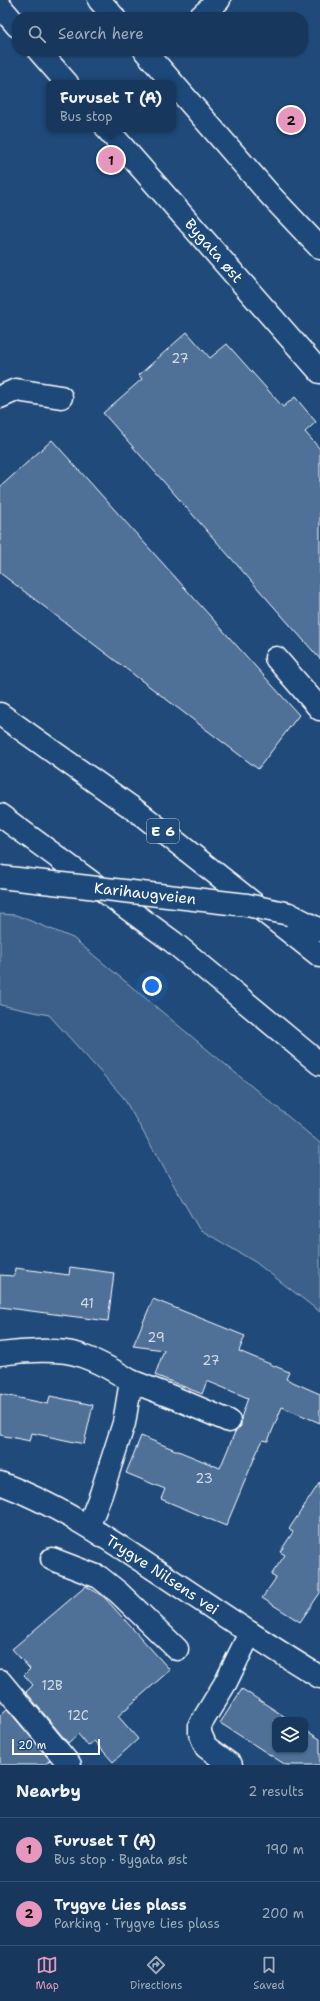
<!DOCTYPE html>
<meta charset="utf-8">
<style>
:root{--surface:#17385c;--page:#203f62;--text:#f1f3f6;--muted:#9eacbb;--line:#365272;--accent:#e797bd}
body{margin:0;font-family:"Shantell Sans",sans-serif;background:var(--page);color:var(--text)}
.controls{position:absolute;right:12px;bottom:12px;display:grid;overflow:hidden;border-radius:8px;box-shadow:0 1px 3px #0004}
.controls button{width:36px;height:36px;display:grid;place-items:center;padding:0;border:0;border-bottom:1px solid var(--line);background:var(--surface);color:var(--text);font:20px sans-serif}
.scale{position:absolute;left:12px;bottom:10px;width:88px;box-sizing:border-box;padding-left:4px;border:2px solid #fff;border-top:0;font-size:11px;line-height:14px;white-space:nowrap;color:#fff;-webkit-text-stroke:3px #1f4a7a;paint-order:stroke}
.you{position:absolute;left:152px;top:986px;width:14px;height:14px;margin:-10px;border:3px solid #fff;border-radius:50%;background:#1a73e8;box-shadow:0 0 0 6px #1a73e833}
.badge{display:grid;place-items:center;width:26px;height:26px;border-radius:50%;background:var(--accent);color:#111;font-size:13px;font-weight:700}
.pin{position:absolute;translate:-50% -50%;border:2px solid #fff;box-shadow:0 1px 4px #0006}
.popup{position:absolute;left:46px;top:80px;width:130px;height:52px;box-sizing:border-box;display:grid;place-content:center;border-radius:8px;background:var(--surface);filter:drop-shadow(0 1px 3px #0005);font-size:13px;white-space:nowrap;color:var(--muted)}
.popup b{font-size:15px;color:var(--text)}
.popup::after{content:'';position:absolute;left:50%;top:100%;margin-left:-8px;border:8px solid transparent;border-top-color:var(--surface)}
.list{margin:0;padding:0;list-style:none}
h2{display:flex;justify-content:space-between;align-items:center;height:52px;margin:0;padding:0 16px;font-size:17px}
h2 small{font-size:13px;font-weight:400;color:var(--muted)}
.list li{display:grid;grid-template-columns:26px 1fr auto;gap:12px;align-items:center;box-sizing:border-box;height:64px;padding:0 16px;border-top:1px solid var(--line)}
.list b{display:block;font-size:15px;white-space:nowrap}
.list p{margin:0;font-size:13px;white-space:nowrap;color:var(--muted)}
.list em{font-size:13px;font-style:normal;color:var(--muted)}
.icon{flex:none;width:22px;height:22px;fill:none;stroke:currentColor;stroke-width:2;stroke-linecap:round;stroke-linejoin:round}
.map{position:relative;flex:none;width:320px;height:1765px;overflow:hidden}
.search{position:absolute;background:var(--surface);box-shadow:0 1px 3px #0004;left:12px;right:12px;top:12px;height:44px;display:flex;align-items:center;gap:10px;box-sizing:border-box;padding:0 14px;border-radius:16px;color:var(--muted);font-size:15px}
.sheet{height:180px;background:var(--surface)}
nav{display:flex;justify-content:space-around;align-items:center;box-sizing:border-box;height:56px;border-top:1px solid var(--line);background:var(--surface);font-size:11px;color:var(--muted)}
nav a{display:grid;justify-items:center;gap:2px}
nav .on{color:var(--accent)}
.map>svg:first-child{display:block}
.green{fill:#3c618b;stroke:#9eb0c5}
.building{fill:#507197;stroke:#fff}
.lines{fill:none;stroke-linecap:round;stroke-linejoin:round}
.minor-casing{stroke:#fff;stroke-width:25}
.major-casing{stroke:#fff;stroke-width:25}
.highway-casing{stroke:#fff;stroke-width:25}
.minor{stroke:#1f4a7a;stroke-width:22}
.major{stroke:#1f4a7a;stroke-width:22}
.highway{stroke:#1f4a7a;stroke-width:22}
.major-bridge-casing{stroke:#fff;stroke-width:25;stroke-linecap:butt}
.major-bridge{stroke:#1f4a7a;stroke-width:22}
.labels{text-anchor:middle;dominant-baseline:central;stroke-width:4;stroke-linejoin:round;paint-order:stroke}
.number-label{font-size:13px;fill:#d3dce5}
.shield{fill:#1f4a7a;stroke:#bcc9d7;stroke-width:1}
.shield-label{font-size:14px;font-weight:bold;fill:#fff}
.street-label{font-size:15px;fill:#fff;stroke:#1f4a7a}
</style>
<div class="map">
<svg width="320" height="1765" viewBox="0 0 320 1765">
<rect width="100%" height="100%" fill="#1f4a7a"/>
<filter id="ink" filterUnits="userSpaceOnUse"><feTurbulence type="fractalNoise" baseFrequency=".025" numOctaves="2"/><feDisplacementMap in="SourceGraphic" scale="8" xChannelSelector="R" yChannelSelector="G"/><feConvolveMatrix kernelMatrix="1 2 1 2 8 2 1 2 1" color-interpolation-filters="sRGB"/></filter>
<g filter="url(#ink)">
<!-- green -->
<polygon class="green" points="0,914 16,915 73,938 320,1143 320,1312 255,1262 199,1229 123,1097 49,1015 0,1005"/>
<!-- building -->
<g class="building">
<polygon points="187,332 210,358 227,344 283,407 295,397 316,422 305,432 320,449 320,659 103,413 142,379 139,375"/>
<polygon points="52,440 299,715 258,769 0,573 0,487"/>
<polygon points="70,1267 114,1273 108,1321 0,1307 0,1275 14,1276 15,1268 69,1275"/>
<polygon points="153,1299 245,1336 239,1351 289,1372 286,1379 320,1394 320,1423 282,1407 268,1441 263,1440 257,1452 226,1526 161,1499 165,1489 126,1473 141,1436 220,1468 235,1432 241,1426 241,1418 248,1398 207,1381 202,1394 155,1375 164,1350 133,1346"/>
<polygon points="0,1394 48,1404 50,1396 93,1405 84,1444 32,1433 30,1441 0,1435"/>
<polygon points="320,1482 320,1593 300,1622 262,1598 276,1578 271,1575 285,1555 280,1552 293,1532 289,1529"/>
<polygon points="86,1586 104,1597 170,1670 118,1716 138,1739 113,1762 94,1741 88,1746 78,1734 68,1743 26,1692 33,1685 24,1675 30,1669 12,1649"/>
<polygon points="242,1689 290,1720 275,1720 275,1750 305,1750 305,1730 320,1739 320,1765 286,1765 220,1723"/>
<polygon points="7,1709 50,1760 44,1765 0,1765 0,1715"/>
</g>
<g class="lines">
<defs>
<g id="minor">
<polyline points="99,0 114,17"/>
<polyline points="0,6 17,26"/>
<polyline points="200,17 219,0"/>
<polyline points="39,51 67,83"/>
<polyline points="145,51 271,196 320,248"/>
<path id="s1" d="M107 129 320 372"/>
<polyline points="0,397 16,390 61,397"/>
<polyline points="276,658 320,709"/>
<path d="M0 1354C21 1351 62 1348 82 1356 100 1362 115 1371 131 1381L124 1423 101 1494 89 1525"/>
<polyline points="131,1381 175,1398 229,1421"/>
<path id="s2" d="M0 1483C56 1504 104 1536 154 1569 209 1605 263 1643 320 1677"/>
<polyline points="52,1559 99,1577 118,1592 177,1649"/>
<polyline points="0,1681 70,1765"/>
<polyline points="231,1765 206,1747 200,1733 200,1725 226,1682 250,1633"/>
</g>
<polyline id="major" points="289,914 320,930"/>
<g id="highway">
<polyline points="0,714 142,815 320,956"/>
<polyline points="0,815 173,942 320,1064"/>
</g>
</defs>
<!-- minor casing -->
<use href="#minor" class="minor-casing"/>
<!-- major casing -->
<use href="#major" class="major-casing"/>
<!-- highway casing -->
<use href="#highway" class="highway-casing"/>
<!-- minor -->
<use href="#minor" class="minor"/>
<!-- major -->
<use href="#major" class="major"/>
<!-- highway -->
<use href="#highway" class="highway"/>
<defs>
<g id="major-bridge">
<path id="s3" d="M0 877 247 905 289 914"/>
</g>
</defs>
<!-- major-bridge casing -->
<use href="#major-bridge" class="major-bridge-casing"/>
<!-- major-bridge -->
<use href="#major-bridge" class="major-bridge"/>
</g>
</g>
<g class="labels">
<!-- number labels -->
<g class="number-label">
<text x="180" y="358">27</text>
<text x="87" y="1303">41</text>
<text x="156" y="1337">29</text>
<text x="211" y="1360">27</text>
<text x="204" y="1478">23</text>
<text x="52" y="1685">12B</text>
<text x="78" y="1715">12C</text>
</g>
<!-- shield labels -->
<rect class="shield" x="147" y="819" width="32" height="24" rx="3"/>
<g class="shield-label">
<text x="163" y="831">E 6</text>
</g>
<!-- street labels -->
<g class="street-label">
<text stroke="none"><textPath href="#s1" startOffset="162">Bygata øst</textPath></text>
<text stroke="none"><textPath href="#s3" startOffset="146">Karihaugveien</textPath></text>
<text stroke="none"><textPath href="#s2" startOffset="187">Trygve Nilsens vei</textPath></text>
</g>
</g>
</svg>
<div class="controls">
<button><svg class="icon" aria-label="layers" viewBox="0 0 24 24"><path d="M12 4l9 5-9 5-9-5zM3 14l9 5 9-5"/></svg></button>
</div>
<div class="scale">20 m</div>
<div class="you"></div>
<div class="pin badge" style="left:111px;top:160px">1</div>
<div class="popup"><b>Furuset T (A)</b>Bus stop</div>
<div class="pin badge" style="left:291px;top:120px">2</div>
<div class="search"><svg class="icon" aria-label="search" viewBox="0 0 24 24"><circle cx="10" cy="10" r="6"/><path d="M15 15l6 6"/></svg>Search here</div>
</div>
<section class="sheet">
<h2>Nearby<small>2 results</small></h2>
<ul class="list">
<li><span class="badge">1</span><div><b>Furuset T (A)</b><p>Bus stop · Bygata øst</p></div><em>190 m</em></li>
<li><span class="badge">2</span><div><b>Trygve Lies plass</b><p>Parking · Trygve Lies plass</p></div><em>200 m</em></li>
</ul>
</section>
<nav>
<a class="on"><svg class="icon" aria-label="map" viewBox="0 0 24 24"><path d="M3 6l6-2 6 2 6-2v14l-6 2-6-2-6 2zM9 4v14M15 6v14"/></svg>Map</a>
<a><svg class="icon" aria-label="directions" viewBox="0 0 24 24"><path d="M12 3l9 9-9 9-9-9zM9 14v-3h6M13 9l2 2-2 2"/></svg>Directions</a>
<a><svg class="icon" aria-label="saved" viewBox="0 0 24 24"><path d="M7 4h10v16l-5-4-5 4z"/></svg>Saved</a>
</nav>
